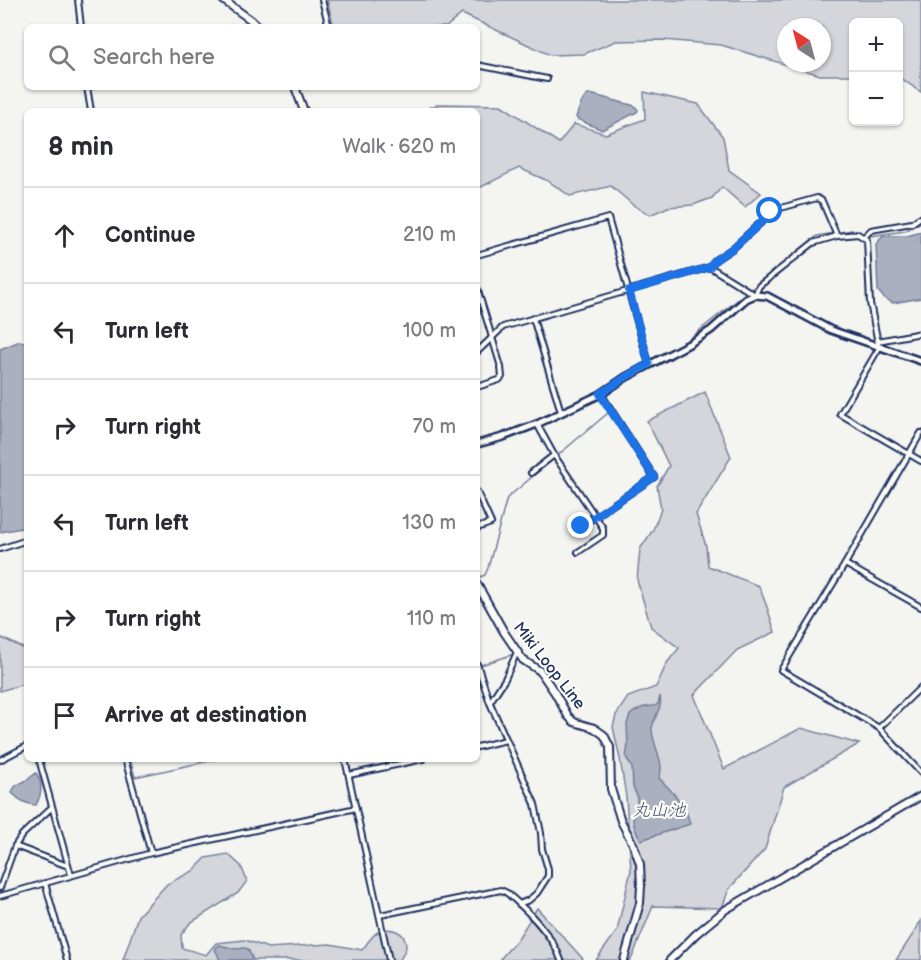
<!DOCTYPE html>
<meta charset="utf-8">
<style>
:root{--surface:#fff;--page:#f2f2f3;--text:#2b2b33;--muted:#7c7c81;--line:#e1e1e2}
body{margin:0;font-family:"Balsamiq Sans","Klee One",sans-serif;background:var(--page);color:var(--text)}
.controls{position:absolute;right:18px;top:18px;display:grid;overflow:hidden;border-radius:9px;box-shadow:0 2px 4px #0004}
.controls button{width:54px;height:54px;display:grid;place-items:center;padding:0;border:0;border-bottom:2px solid var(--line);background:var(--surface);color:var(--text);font:30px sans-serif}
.compass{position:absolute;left:777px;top:18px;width:54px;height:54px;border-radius:50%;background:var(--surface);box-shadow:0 2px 4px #0004;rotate:324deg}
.stop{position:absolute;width:18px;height:18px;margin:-14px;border:4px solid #1a73e8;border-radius:50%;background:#fff}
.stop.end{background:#1a73e8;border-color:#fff;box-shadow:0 2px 6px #0008}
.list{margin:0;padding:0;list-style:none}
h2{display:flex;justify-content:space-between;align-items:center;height:78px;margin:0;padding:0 24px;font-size:26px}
h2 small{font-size:20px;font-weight:400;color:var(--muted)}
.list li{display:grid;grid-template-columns:39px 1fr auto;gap:18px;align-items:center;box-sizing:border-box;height:96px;padding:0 24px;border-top:2px solid var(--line)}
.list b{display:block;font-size:22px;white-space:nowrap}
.list em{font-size:20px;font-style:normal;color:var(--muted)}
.icon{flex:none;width:33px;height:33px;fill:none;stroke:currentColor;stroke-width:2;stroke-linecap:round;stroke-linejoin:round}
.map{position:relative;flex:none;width:921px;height:960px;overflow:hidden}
.search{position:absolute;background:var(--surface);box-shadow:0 2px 4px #0004;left:24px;top:24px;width:456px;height:66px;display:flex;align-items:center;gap:15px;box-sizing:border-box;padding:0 21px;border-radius:9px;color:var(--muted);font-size:22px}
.panel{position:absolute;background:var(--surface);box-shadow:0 2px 4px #0004;left:24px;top:108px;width:456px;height:654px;border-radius:9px}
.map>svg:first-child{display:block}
.green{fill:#d4d6db;stroke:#78829c;stroke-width:1.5;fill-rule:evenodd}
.water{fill:#aab0bf;stroke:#717c98;stroke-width:1.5}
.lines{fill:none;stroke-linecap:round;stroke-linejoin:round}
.stream{stroke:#717c98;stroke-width:1.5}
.minor-casing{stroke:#1b2f5e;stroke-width:8}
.tertiary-casing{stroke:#1b2f5e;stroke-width:10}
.secondary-casing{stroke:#1b2f5e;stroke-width:10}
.minor{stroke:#fdfcf7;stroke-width:4}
.tertiary{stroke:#fdfcf7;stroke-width:5}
.secondary{stroke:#fdfcf7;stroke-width:6}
.route{stroke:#1a73e8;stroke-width:8}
.labels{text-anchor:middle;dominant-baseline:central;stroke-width:4.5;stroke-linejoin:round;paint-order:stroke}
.street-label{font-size:16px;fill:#1b2f5e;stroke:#fdfcf7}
.water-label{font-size:18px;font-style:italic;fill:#46567b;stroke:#fdfcf7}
</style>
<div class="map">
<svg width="921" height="960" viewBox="0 0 921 960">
<rect width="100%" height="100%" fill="#f4f4f1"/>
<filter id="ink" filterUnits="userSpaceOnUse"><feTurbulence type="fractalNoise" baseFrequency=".0167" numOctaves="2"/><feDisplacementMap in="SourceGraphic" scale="12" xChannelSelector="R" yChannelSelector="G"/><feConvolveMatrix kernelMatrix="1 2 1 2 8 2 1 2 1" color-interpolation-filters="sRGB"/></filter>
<g filter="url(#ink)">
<!-- green -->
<g class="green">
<path d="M327 0H921V92L899 77 898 22H854L853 75H820L721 45 663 40 616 41 584 54 550 55 462 14 446 27H334ZM786 27H822V63H786Z"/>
<polygon points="644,92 698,104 723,137 729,170 761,193 745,207 722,187 712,198 693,205 668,207 650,215 633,205 611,186 570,196 548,181 519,168 477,189 477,111 421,111 439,104 501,105 559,143 574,124 606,134 645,119"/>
<polygon points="705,392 731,457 696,514 706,546 708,566 759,586 767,607 775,632 737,650 694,695 724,769 801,728 859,744 784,787 765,849 729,889 722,908 653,906 631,960 596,960 617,931 631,870 626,797 620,759 613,727 616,715 628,697 656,687 667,663 679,648 651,627 637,580 640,549 653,530 661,509 657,486 669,466 647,421"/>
<polygon points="0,637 27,650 27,683 0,691"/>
<path d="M228 854 241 866 247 881 238 893 190 923 181 935 182 948 206 955 216 943 245 940 268 948 330 944 362 950C367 944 372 935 378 932 390 926 407 931 406 947 405 951 402 956 400 960H123L138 916 167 884 193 871 206 858Z"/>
<polygon points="537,908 584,960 501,960 501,958 517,940"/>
<polygon points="921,919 921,960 896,960 917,928"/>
</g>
<!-- water -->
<g class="water">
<path d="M590 94 635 106 638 110 637 112 602 130 577 119 576 117C579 109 582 97 590 94Z"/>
<polygon points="921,232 921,298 893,303 885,299 878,291 876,244 883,236 907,236"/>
<polygon points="20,341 27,343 27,527 0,532 0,349"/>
<path d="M660 696C663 709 653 717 652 729 652 745 666 763 659 778 673 793 686 804 690 824L641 840 635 829 633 820 637 807V796L633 787 632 768 626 757 628 745 627 724 630 715C634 712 639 708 645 707 655 705 658 709 660 696Z"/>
<path d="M36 773C43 783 42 794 36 805 26 805 19 800 12 793 14 785 18 785 25 781 29 779 32 776 36 773Z"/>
<polygon points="219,945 236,949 244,948 248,949 253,960 220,960 215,949"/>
</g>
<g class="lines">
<!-- stream -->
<g class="stream">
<polyline points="750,290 817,236 852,230 870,236 905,231 921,222"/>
<polyline points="690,338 746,293"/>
<polyline points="477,578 485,575 488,568 507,498 614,408 607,398 608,394 628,381 672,358"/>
<polyline points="478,666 514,654"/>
<polyline points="477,675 478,680 477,680"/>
<polyline points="130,759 135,777 218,759"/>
</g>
<defs>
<g id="minor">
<polyline points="78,0 81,27"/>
<polyline points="322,0 329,27"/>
<polyline points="477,65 547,79"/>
<polyline points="87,87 91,111"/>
<polyline points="864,237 871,230 912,223 919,218"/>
<polyline points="477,255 608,218 649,364"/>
<polyline points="710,267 715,260 733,248 768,216 770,211 817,198 822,201 837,236"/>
<polyline points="477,288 501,367 502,377 499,380 477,387"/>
<polyline points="533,318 561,412"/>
<polyline points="878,341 921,333"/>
<polyline points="477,352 503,327 710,267 755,295 759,286 813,243 837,236 858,234 867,240 870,303 879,348 840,414 921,461"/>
<polyline points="537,424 554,455 603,528 603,535 578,552"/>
<polyline points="921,433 845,564 781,670 879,728 921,773"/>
<polyline points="531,473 554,455"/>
<polyline points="477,492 491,523 477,528"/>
<polyline points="581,526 654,477 601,394"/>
<polyline points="0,549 27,540"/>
<polyline points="845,564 921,607"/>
<polyline points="477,664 490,703 535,804 541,833 542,849 548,869 548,876 537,893 529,900 519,904"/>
<polyline points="490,702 505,679 517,652"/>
<polyline points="879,728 921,687"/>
<polyline points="477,747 506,740"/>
<polyline points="39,759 71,875"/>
<polyline points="125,759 151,853"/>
<polyline points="345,759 389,960"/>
<polyline points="0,760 27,746"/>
<polyline points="349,775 423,759"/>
<polyline points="15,846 68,866"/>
<polyline points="45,883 67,960"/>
<polyline points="0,888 15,846 22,835 52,807"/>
<polyline points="0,896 151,853 356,808"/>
<path d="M380 915 501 890 507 893C528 911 552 934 561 960"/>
</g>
<polyline id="tertiary" points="477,444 503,437 537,424 601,394 626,377 689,344 711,330 746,299 755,295 767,296 831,330 921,361"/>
<g id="secondary">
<polyline points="223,0 251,20 258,27"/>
<polyline points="295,87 304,111"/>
<polyline points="477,584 504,632 523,660 540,671 555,693 568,716 574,722 594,728 604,735 610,747 611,789 621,821 634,846 640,864 641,886 640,903 624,960"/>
<polyline points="670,960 696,934 725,910 921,796"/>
</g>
</defs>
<!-- minor casing -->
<use href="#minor" class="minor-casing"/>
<!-- tertiary casing -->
<use href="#tertiary" class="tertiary-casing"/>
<!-- secondary casing -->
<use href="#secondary" class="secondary-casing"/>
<!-- minor -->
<use href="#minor" class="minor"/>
<!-- tertiary -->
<use href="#tertiary" class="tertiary"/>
<!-- secondary -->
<use href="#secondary" class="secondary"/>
</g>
</g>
<g class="lines" filter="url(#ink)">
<!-- route -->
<polyline class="route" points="581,526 654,477 600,394 626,377 649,364 629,291 710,267 715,260 733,248 768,216 770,211"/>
</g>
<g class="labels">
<!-- street labels -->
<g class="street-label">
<text transform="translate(549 666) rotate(52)">Miki Loop Line</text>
</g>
<!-- water labels -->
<g class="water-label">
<text x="659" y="810">丸山池</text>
</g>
</g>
</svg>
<div class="controls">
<button>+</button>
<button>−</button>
</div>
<svg class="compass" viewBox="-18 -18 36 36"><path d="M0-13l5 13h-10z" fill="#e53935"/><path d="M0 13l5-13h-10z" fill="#7c7c81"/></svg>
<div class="stop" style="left:770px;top:211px"></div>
<div class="stop end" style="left:581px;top:526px"></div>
<div class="search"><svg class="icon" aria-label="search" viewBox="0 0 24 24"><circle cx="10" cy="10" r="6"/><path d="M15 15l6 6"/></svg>Search here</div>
<section class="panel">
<h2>8 min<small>Walk · 620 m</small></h2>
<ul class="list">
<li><svg class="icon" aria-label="ahead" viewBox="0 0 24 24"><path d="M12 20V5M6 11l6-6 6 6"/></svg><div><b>Continue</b></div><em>210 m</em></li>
<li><svg class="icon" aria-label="left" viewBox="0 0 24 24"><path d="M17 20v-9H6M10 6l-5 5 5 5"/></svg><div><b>Turn left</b></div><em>100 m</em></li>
<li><svg class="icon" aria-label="right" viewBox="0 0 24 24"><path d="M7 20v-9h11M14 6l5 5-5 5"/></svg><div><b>Turn right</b></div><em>70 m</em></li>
<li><svg class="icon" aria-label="left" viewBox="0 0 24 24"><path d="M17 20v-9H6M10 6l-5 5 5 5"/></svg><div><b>Turn left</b></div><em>130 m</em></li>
<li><svg class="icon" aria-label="right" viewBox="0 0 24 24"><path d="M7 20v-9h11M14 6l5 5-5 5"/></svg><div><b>Turn right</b></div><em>110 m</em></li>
<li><svg class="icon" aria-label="arrive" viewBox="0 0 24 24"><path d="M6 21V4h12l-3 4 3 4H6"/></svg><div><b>Arrive at destination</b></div></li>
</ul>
</section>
</div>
